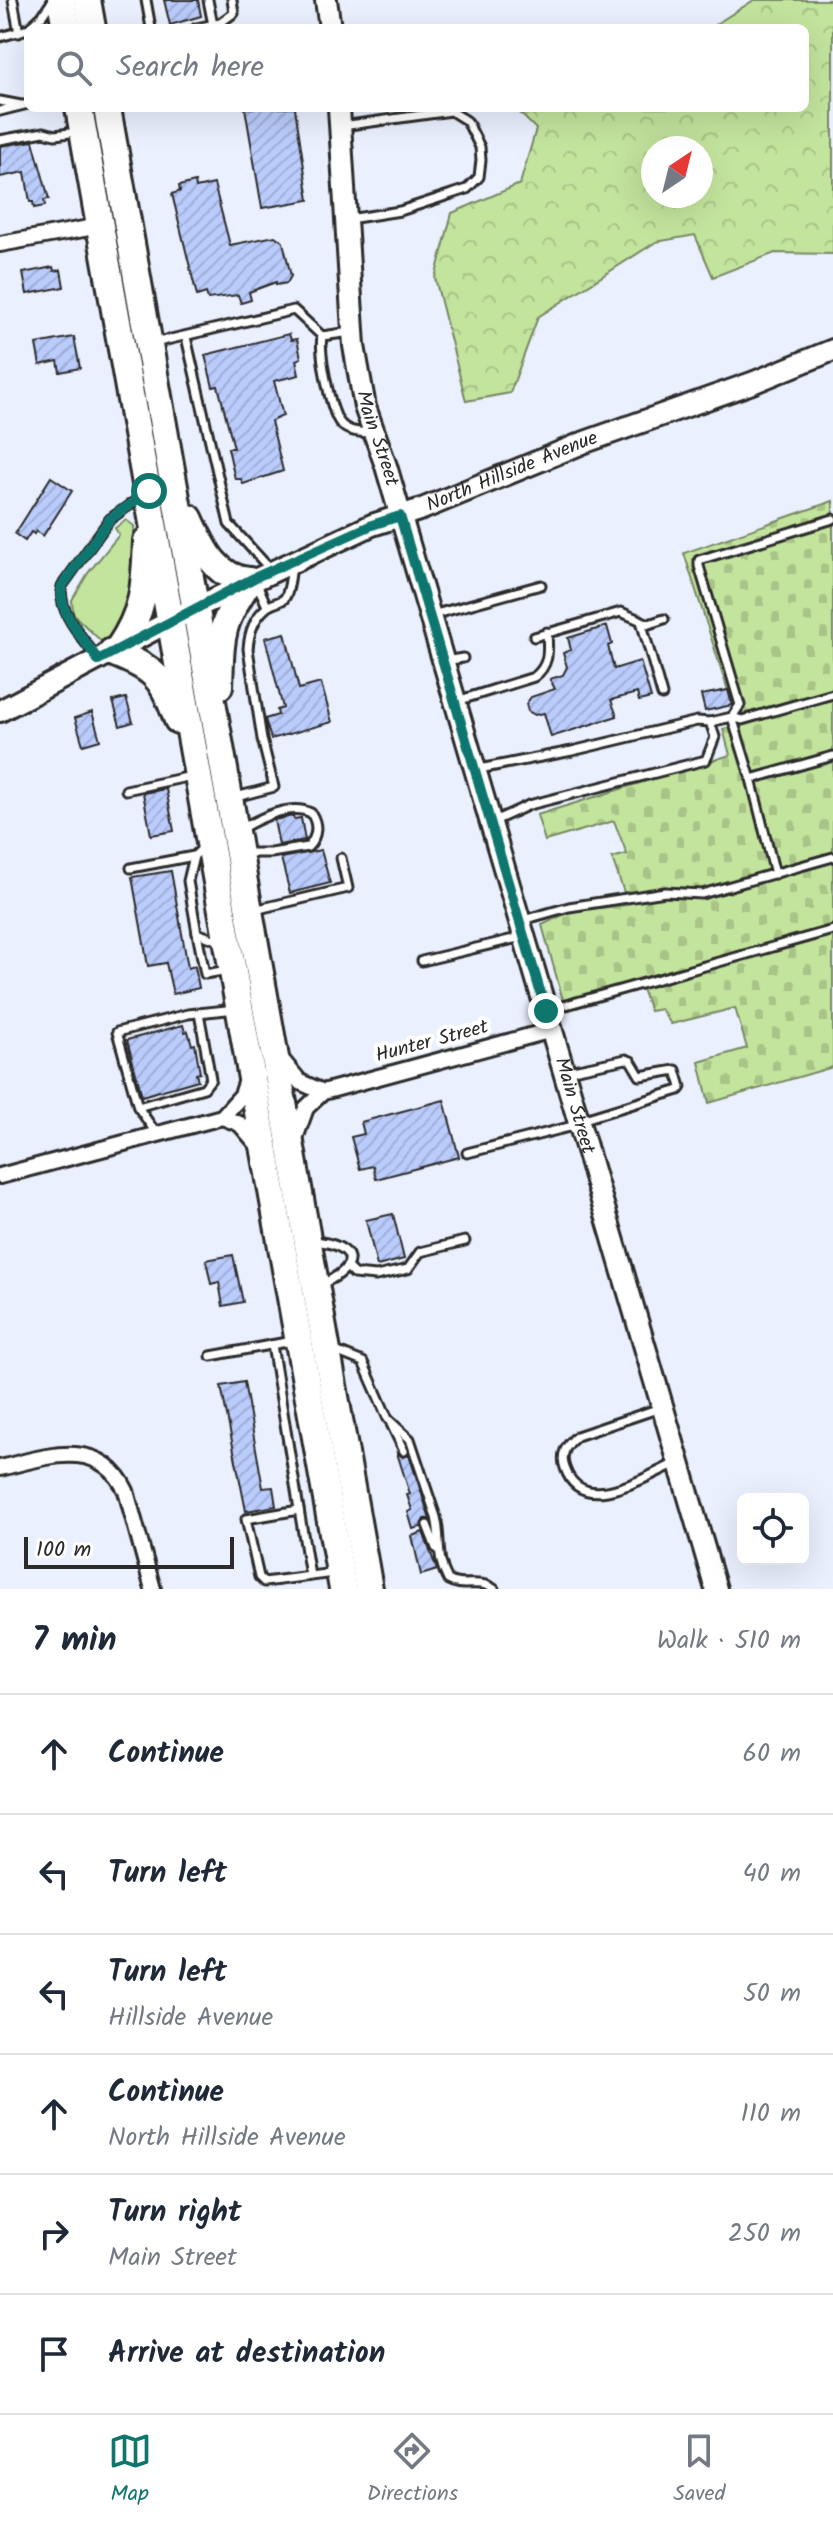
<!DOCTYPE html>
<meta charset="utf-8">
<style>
:root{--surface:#fff;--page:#f2f2f3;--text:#1f2937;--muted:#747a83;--line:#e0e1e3;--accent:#0f766e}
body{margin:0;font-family:Kalam,sans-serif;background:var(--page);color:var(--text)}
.controls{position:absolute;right:24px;bottom:24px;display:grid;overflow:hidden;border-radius:12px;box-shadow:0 8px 32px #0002}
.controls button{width:72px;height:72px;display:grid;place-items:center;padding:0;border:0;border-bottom:2px solid var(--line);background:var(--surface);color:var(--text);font:40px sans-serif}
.compass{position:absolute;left:641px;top:136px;width:72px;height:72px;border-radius:50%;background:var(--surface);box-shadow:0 8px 32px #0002;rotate:35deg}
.scale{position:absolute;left:24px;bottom:20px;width:210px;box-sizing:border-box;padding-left:8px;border:4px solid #2b2b2b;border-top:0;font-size:22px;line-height:28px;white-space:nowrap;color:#2b2b2b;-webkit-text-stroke:6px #fff;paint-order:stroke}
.stop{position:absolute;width:24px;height:24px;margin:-18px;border:6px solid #0f766e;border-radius:50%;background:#fff}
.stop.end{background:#0f766e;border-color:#fff;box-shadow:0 2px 8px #0008}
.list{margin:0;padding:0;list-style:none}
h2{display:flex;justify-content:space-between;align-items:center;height:104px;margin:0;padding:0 32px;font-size:34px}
h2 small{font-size:26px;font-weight:400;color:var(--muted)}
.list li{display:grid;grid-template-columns:52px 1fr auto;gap:24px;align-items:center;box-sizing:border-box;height:120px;padding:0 32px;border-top:2px solid var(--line)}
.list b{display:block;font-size:30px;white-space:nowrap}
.list p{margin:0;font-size:26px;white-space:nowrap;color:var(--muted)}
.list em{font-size:26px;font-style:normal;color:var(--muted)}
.icon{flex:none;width:44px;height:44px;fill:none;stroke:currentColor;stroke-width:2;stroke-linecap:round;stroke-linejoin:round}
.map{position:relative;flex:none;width:833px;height:1589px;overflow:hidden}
.search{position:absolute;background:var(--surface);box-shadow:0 8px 32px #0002;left:24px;right:24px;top:24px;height:88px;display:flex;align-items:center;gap:20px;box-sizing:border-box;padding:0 28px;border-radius:12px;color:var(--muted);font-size:30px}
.sheet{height:824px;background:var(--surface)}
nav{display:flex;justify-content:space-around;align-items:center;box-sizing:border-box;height:112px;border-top:2px solid var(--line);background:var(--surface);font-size:22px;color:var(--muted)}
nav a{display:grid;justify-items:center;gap:4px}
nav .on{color:var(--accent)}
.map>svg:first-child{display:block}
.green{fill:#c3e49d;stroke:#778864;stroke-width:2}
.forest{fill:url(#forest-crowns);stroke:#778864;stroke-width:2;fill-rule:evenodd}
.cemetery{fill:url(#cemetery-stones);stroke:#778864;stroke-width:2}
.building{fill:url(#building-hatch);stroke:#2b2b2b;stroke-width:2}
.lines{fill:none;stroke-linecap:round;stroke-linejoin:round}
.lane-casing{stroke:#2b2b2b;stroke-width:13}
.street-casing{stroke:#2b2b2b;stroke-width:20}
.secondary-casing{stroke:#2b2b2b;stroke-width:26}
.highway-casing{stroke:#2b2b2b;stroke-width:32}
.lane{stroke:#fff;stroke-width:7}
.street{stroke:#fff;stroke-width:14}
.secondary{stroke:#fff;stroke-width:20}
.highway{stroke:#fff;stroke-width:26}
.route{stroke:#0f766e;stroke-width:10}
.labels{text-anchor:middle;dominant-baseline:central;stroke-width:8;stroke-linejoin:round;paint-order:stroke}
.street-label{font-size:20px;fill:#2b2b2b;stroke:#fff}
</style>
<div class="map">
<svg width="833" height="1589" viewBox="0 0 833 1589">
<defs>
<pattern id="forest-crowns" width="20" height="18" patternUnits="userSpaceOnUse" patternTransform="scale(2)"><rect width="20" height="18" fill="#c3e49d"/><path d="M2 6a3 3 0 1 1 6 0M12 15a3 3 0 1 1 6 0" fill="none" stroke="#a8c487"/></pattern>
<pattern id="cemetery-stones" width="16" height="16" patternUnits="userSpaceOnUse" patternTransform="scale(2)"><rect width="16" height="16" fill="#c3e49d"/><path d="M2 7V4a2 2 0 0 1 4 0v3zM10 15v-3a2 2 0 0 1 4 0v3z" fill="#a8c487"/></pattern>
<pattern id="building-hatch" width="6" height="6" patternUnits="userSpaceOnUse" patternTransform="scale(2)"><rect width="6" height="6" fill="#baccfc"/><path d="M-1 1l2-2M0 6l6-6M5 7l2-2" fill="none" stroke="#a0afd8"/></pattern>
</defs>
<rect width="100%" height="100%" fill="#eaf0fe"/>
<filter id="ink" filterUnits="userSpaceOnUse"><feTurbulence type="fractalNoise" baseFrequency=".0125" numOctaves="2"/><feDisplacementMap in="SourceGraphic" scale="16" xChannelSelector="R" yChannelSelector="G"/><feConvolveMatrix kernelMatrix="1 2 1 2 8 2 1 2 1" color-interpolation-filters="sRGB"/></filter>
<g filter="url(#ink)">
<!-- green -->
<polygon class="green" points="126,520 134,526 137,574 117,633 101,641 77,618 73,612 72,600 88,573 119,535 115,528"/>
<!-- forest -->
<path class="forest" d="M754 0H833V254L775 253 713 277 695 235 656 242 538 317 510 393 466 401 435 278 452 213 520 184 536 129 515 108H805V28H710ZM653 148H701V196H653Z"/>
<!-- cemetery -->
<polygon class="cemetery" points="833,501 833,1067 709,1103 699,1062 747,1048 735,1008 671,1024 661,1009 650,1011 642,989 566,1011 542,925 571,911 626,905 626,898 612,858 627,854 614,821 545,841 537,815 730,755 723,729 739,725 684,553"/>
<!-- building -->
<g class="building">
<polygon points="164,0 198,0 201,16 170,25"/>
<polygon points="245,108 295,108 309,200 262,208"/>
<polygon points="33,141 49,199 44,200 45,206 34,208 33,202 30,202 25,172 0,177 0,146"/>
<polygon points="195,182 196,188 214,184 230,245 275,236 283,242 291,276 287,283 276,285 276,282 249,292 251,300 241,303 238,295 208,299 206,293 197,296 172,194 180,191 179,186"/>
<polygon points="53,267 54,271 61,270 64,287 27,294 23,273"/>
<polygon points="289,334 291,340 297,339 301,358 296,360 299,375 274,381 283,416 271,421 283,471 243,484 241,479 235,479 228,448 234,448 218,386 213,387 205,355"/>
<polygon points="74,337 80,368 60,372 58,361 40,365 36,344"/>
<polygon points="51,477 72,491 43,536 36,531 34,534 31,532 25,541 15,534"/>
<polygon points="607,626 612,644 608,646 614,669 640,661 651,698 639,701 637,693 611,700 617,716 551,737 544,713 535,715 528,711 526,704 531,697 555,689 550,679 563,675 567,667 563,653 571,650 568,638"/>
<polygon points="285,633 299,689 321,683 332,722 271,739 265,719 278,715 277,710 283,708 265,638"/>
<polygon points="728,690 732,705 705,711 701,695"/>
<polygon points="126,698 133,722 120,726 113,701"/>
<polygon points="92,712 100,740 83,745 75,718"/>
<polygon points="166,789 174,831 151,835 143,793"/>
<polygon points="293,816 294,819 301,818 305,840 279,845 274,820"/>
<polygon points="321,850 330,883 290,893 281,858"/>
<polygon points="171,871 188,968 195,966 199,988 173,994 166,963 148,966 132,877"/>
<polygon points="183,1025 185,1032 188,1031 192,1045 195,1044 200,1073 196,1074 198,1080 142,1096 127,1040"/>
<polygon points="444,1100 459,1157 376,1179 373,1166 360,1169 351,1137 364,1134 361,1122"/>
<polygon points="393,1214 404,1259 377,1266 366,1220"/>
<polygon points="233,1255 243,1302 223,1306 219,1282 211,1284 206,1260"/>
<polygon points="244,1382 263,1488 273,1487 276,1506 246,1511 221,1386"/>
<polygon points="397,1453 403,1457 409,1455 430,1519 424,1519 421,1527 413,1529 408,1512 412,1510 407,1495 410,1494"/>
<polygon points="423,1532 437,1570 421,1575 412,1536"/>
</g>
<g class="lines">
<defs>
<g id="lane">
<polyline points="13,0 19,33"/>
<polyline points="146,0 151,28"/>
<polyline points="208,0 213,25"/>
<polyline points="29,28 42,16 53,0"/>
<polyline points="196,28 220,23 234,13 232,0"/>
<polyline points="0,37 28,29"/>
<polyline points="0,101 21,105"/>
<polyline points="0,111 28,104"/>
<polyline points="342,126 451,111 467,121 480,147 481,160 479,177 467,189 400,211 349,219"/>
<polyline points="0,140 44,132 55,135 77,132"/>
<path d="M322 336C319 352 330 410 340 423 347 432 359 432 369 433"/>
<polyline points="186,337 229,524 270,569"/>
<polyline points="154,343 294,310 322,336 351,332"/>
<polyline points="257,584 267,606"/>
<polyline points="432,615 541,585"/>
<polyline points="641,621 662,695"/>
<polyline points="534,637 621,612 649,624 664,619"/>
<path d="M97 658C83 638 57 612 62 586L110 519 141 497"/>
<polyline points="445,661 463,658"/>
<path d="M457 701 534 677C550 665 548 651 547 632"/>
<polyline points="710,722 732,717 742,720 833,694"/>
<polyline points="479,769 572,751 697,721 710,722 715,737 706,760 529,805 492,822"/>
<polyline points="751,779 833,756"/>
<polyline points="126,790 192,776"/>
<path d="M236 797 274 787 262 739 248 649C249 634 254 618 266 608 271 603 279 603 284 599 290 592 290 576 292 567"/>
<path d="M240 829C259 819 290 802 311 813 318 824 318 836 308 847L271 853H243"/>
<polyline points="194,856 188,881 197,933 222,942"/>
<polyline points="131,868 194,856 205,846"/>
<polyline points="775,874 751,779 732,717 740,705 699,566 699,560 833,519"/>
<polyline points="254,910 348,888 341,858"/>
<polyline points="523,920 569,907 665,892 702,894 833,857"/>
<polyline points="197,933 205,974 228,970"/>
<polyline points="422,961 522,937"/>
<polyline points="548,1010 833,930"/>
<polyline points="568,1071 626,1059 631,1061 640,1076 676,1070 681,1087 679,1090 581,1120"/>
<polyline points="138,1107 204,1088 211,1079 199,1013"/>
<polyline points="156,1133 138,1107 117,1032 188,1014 236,1009"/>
<polyline points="467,1153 577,1125"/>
<path d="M314 1241C357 1245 362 1267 321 1284"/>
<polyline points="347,1267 354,1274 376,1276 408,1269 420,1252 465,1241"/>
<polyline points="272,1345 310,1576"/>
<path d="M333 1350 363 1362 388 1419 410 1439 436 1517C442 1542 435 1556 448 1580 463 1589 478 1578 494 1589"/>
<polyline points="211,1356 292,1341"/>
<path d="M660 1408 577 1436C566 1445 560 1454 565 1468 582 1518 647 1476 678 1462"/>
<polyline points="391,1424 404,1451"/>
<polyline points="299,1510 246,1519 259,1577 264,1582 334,1573"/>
<polyline points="427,1525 436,1548"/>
</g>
<g id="street">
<polyline points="0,244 100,226"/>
<polyline points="281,1059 300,1082 323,1092"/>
<polyline points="222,1117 240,1124 258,1145"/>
<polyline points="296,1136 306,1108 323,1092 552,1030"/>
<polyline points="0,1176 222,1117 242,1095 247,1080"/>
<path d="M0 1468C46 1457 100 1436 126 1491L153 1589"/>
</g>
<g id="secondary">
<polyline points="326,0 330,28"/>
<path id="s1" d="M339 108 354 346 365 407 386 466 716 1589"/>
<path id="s2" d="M0 711 195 608 372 525 422 509 585 442 752 383 833 350"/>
</g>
<g id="highway">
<polyline points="61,0 66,28"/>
<polyline points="87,0 92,28"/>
<polyline points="79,108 343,1589"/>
<polyline points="107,108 369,1589"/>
<path d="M189 518C202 545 214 578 249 581 219 625 221 635 219 686"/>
<path d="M119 648C145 610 145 585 147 541"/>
<path d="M112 652C156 670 161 675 178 720"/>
</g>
</defs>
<!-- lane casing -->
<use href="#lane" class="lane-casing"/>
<!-- street casing -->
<use href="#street" class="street-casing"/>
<!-- secondary casing -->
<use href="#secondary" class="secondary-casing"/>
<!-- highway casing -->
<use href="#highway" class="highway-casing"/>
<!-- lane -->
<use href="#lane" class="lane"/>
<!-- street -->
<use href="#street" class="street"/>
<!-- secondary -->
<use href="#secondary" class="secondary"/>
<!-- highway -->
<use href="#highway" class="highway"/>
</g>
</g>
<g class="lines" filter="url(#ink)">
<!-- route -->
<path class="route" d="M149 491 110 519 62 586C57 612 84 639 98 660L254 578 372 525 400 516 546 1011"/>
</g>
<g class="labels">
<!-- street labels -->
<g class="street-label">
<text stroke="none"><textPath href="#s1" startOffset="334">Main Street</textPath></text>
<text stroke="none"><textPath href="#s2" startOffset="566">North Hillside Avenue</textPath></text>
<text transform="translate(432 1042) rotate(-15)">Hunter Street</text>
<text stroke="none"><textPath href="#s1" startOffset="1030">Main Street</textPath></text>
</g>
</g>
</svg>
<div class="controls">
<button><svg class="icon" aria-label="locate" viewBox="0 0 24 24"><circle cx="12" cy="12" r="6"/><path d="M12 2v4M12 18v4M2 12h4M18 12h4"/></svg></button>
</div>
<svg class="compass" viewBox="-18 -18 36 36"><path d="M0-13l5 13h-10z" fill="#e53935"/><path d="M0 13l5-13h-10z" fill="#747a83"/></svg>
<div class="scale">100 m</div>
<div class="stop" style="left:149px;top:491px"></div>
<div class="stop end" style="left:546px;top:1011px"></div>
<div class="search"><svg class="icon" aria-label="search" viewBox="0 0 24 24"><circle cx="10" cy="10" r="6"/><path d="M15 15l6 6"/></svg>Search here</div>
</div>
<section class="sheet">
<h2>7 min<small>Walk · 510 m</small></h2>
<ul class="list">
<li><svg class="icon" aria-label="ahead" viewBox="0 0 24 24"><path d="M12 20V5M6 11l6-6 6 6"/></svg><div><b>Continue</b></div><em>60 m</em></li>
<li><svg class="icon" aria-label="left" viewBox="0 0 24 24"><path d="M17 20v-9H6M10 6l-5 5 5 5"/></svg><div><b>Turn left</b></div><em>40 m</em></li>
<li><svg class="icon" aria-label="left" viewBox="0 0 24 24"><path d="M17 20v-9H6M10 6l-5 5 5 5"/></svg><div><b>Turn left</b><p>Hillside Avenue</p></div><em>50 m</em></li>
<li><svg class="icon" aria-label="ahead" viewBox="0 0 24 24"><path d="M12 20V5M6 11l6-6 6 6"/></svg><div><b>Continue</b><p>North Hillside Avenue</p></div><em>110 m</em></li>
<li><svg class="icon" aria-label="right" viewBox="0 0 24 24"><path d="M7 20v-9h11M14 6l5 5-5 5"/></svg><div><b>Turn right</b><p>Main Street</p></div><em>250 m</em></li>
<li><svg class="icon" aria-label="arrive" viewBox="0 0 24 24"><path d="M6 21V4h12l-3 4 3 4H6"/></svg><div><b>Arrive at destination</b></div></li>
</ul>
</section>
<nav>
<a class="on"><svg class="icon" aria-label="map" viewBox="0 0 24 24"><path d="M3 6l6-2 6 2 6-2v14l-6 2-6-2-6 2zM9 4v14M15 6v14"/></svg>Map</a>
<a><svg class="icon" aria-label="directions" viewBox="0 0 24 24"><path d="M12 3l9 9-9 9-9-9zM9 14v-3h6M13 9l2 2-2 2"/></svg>Directions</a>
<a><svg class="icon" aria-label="saved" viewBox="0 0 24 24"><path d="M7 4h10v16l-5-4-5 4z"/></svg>Saved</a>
</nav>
